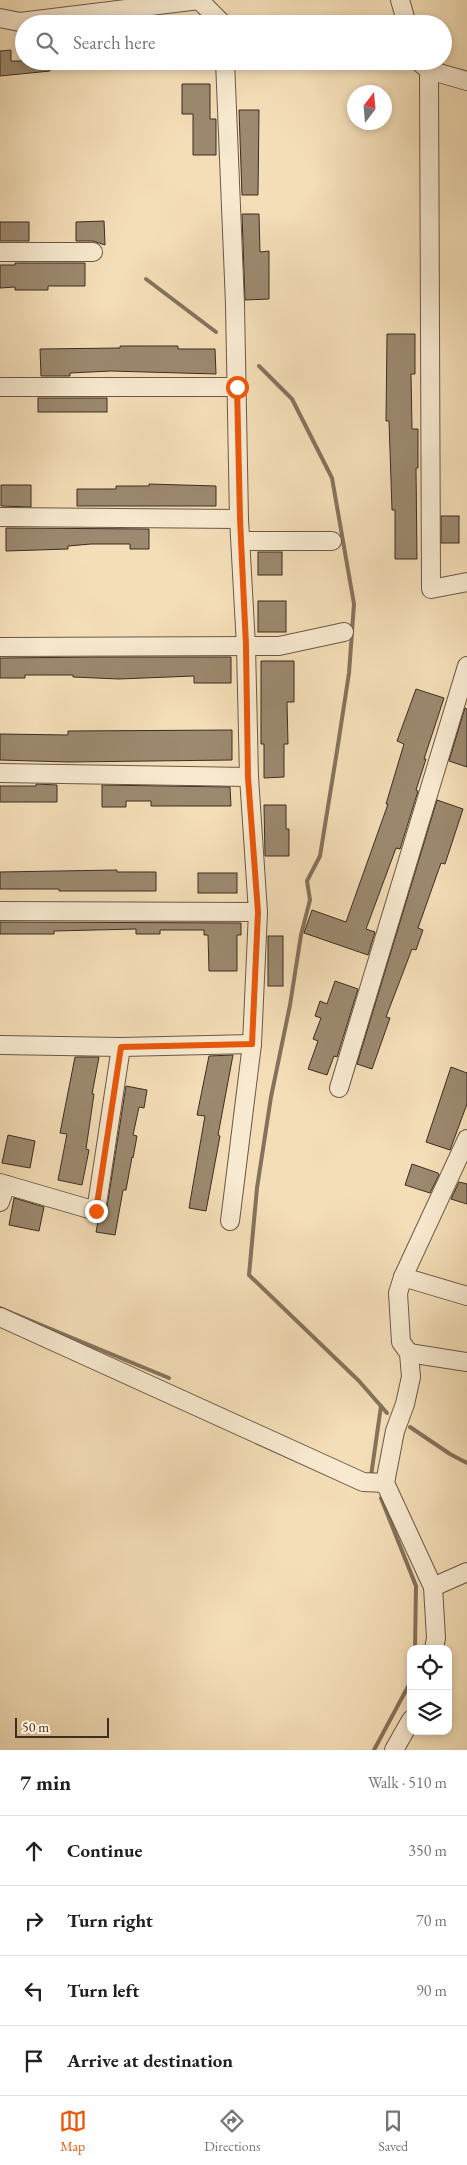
<!DOCTYPE html>
<meta charset="utf-8">
<style>
:root{--surface:#fff;--page:#f6f6f6;--text:#202124;--muted:#757577;--line:#e0e0e0;--accent:#ea580c}
body{margin:0;font-family:"EB Garamond",serif;background:var(--page);color:var(--text)}
.controls{position:absolute;right:15px;bottom:15px;display:grid;overflow:hidden;border-radius:10px;box-shadow:0 2px 8px #0003}
.controls button{width:45px;height:45px;display:grid;place-items:center;padding:0;border:0;border-bottom:1px solid var(--line);background:var(--surface);color:var(--text);font:25px sans-serif}
.compass{position:absolute;left:347px;top:85px;width:45px;height:45px;border-radius:50%;background:var(--surface);box-shadow:0 2px 8px #0003;rotate:16deg}
.scale{position:absolute;left:15px;bottom:12px;width:94px;box-sizing:border-box;padding-left:5px;border:2px solid #3d2c21;border-top:0;font-size:14px;line-height:18px;white-space:nowrap;color:#3d2c21;-webkit-text-stroke:4px #f8ead0;paint-order:stroke}
.stop{position:absolute;width:15px;height:15px;margin:-11px;border:4px solid #ea580c;border-radius:50%;background:#fff}
.stop.end{background:#ea580c;border-color:#fff;box-shadow:0 1px 5px #0008}
.list{margin:0;padding:0;list-style:none}
h2{display:flex;justify-content:space-between;align-items:center;height:65px;margin:0;padding:0 20px;font-size:21px}
h2 small{font-size:16px;font-weight:400;color:var(--muted)}
.list li{display:grid;grid-template-columns:32px 1fr auto;gap:15px;align-items:center;box-sizing:border-box;height:70px;padding:0 20px;border-top:1px solid var(--line)}
.list b{display:block;font-size:19px;white-space:nowrap}
.list em{font-size:16px;font-style:normal;color:var(--muted)}
.icon{flex:none;width:28px;height:28px;fill:none;stroke:currentColor;stroke-width:2;stroke-linecap:round;stroke-linejoin:round}
.map{position:relative;flex:none;width:467px;height:1750px;overflow:hidden}
.search{position:absolute;background:var(--surface);box-shadow:0 2px 8px #0003;left:15px;right:15px;top:15px;height:55px;display:flex;align-items:center;gap:12px;box-sizing:border-box;padding:0 18px;border-radius:28px;color:var(--muted);font-size:19px}
.sheet{height:345px;background:var(--surface)}
nav{display:flex;justify-content:space-around;align-items:center;box-sizing:border-box;height:70px;border-top:1px solid var(--line);background:var(--surface);font-size:14px;color:var(--muted)}
nav a{display:grid;justify-items:center;gap:2px}
nav .on{color:var(--accent)}
.map>svg:first-child{display:block}
.lines{fill:none;stroke-linecap:round;stroke-linejoin:round}
.stream{stroke:#86725c;stroke-width:4}
.building{fill:#9c896f;stroke:#3d2c21}
.minor-casing{stroke:#6b5846;stroke-width:20}
.minor{stroke:#f8ead0;stroke-width:18}
.route{stroke:#ea580c;stroke-width:6}
</style>
<div class="map">
<svg width="467" height="1750" viewBox="0 0 467 1750">
<rect width="100%" height="100%" fill="#f4deb7"/>
<filter id="stains"><feTurbulence type="fractalNoise" baseFrequency=".004" numOctaves="4"/><feColorMatrix values="0 0 0 0 .2 0 0 0 0 .09 0 0 0 0 .02 0 0 0 .5 -.17"/></filter>
<radialGradient id="worn" r=".72"><stop offset=".6" stop-color="#630" stop-opacity="0"/><stop offset="1" stop-color="#630" stop-opacity=".3"/></radialGradient>
<g class="lines">
<!-- stream -->
<g class="stream">
<polyline points="146,279 216,332"/>
<polyline points="259,366 292,399 332,478 354,604 349,673 337,751 320,856 307,881 310,900 301,935 290,1005 271,1097 257,1188 249,1275 359,1381 387,1413"/>
<polyline points="0,1308 169,1378"/>
<polyline points="410,1427 450,1454 467,1463"/>
<polyline points="371,1476 381,1406"/>
<polyline points="381,1498 416,1586 415,1649"/>
<polyline points="374,1750 411,1681"/>
</g>
</g>
<!-- building -->
<g class="building">
<polygon points="11,50 11,61 50,61 50,71 0,76 0,51"/>
<polygon points="182,84 210,84 210,119 216,119 216,155 193,155 193,114 182,114"/>
<polygon points="239,110 259,110 258,195 242,195"/>
<polygon points="242,214 259,214 260,252 269,251 269,299 245,300"/>
<polygon points="104,221 105,245 93,241 76,241 76,222"/>
<rect x="0" y="222" width="29" height="19"/>
<polygon points="15,263 85,263 85,286 48,286 48,290 15,290 15,287 0,288 0,265 15,265"/>
<polygon points="387,334 415,334 415,374 411,374 412,429 418,429 418,468 416,468 417,559 395,559 395,510 392,510 389,421 386,421"/>
<polygon points="120,346 178,346 178,349 215,349 216,374 111,371 70,373 70,376 41,376 40,349 120,348"/>
<rect x="38" y="398" width="69" height="14"/>
<polygon points="149,484 216,486 216,506 77,506 77,489 116,489 116,486 149,486"/>
<polygon points="1,485 31,485 31,507 1,506"/>
<rect x="441" y="516" width="18" height="27"/>
<polygon points="6,528 149,529 149,549 130,549 130,544 91,544 68,546 68,549 6,551"/>
<rect x="258" y="552" width="24" height="23"/>
<rect x="258" y="601" width="28" height="31"/>
<polygon points="105,657 231,657 231,683 194,683 194,676 119,679 73,677 73,675 25,675 25,678 0,678 0,658"/>
<polygon points="261,661 294,661 294,702 287,702 288,744 284,744 284,777 264,778 264,744 261,744"/>
<polygon points="416,689 444,698 424,759 426,759 416,790 418,791 400,849 396,848 366,929 375,932 368,955 304,933 312,910 346,922 388,804 386,804 404,744 397,741"/>
<polygon points="465,708 467,709 467,767 449,761"/>
<polygon points="232,730 232,760 68,762 0,760 0,734 68,735 68,731"/>
<polygon points="36,784 57,785 57,802 0,802 0,786 36,786"/>
<polygon points="102,785 230,787 231,806 151,806 151,801 126,801 126,807 102,807"/>
<polygon points="437,800 463,809 445,864 441,863 418,928 423,930 416,950 412,949 386,1017 390,1018 372,1069 357,1064"/>
<polygon points="264,805 286,805 286,829 289,829 289,856 265,856"/>
<polygon points="117,870 117,872 156,872 156,891 59,891 59,889 0,889 0,872"/>
<rect x="198" y="873" width="39" height="20"/>
<polygon points="0,922 241,923 241,935 237,935 237,971 209,971 208,935 204,935 204,930 160,930 160,934 136,934 136,929 54,931 54,934 0,934"/>
<rect x="268" y="936" width="15" height="50"/>
<polygon points="335,981 358,989 337,1057 334,1056 327,1075 308,1069 318,1041 313,1039 321,1018 315,1016 320,1001 327,1004"/>
<polygon points="233,1055 218,1135 220,1136 206,1211 189,1208 205,1116 197,1115 209,1056"/>
<polygon points="75,1057 99,1057 92,1094 94,1094 86,1149 89,1150 82,1185 58,1180 67,1134 60,1133"/>
<polygon points="451,1067 467,1073 467,1104 450,1150 426,1142"/>
<polygon points="126,1086 147,1090 144,1108 139,1107 133,1135 137,1136 133,1158 132,1157 126,1190 123,1190 115,1235 96,1232 98,1221 104,1218 106,1213"/>
<polygon points="8,1135 35,1141 30,1168 2,1163"/>
<polygon points="412,1164 438,1173 439,1175 430,1193 405,1185"/>
<polygon points="459,1182 467,1184 467,1204 451,1199"/>
<polygon points="14,1198 44,1207 39,1231 9,1225"/>
</g>
<g class="lines">
<defs>
<g id="minor">
<polyline points="400,0 407,24"/>
<polyline points="0,18 20,22 199,0 223,24"/>
<polyline points="225,61 235,304 239,519 246,646 249,777 258,912 252,1044 230,1221"/>
<polyline points="418,61 429,70 467,81"/>
<polyline points="429,70 431,589 467,582"/>
<polyline points="0,252 93,252"/>
<polyline points="0,387 237,387"/>
<polyline points="0,517 239,519"/>
<polyline points="241,541 332,541"/>
<polyline points="0,647 279,646 344,632"/>
<polyline points="0,773 249,777"/>
<polyline points="0,911 258,912"/>
<polyline points="0,1045 121,1047 252,1044"/>
<polyline points="339,1088 467,666"/>
<polyline points="0,1183 96,1211 121,1047"/>
<polyline points="0,1202 6,1185"/>
<polyline points="403,1277 467,1296"/>
<polyline points="0,1317 363,1482 385,1483"/>
<polyline points="409,1353 467,1362"/>
<polyline points="433,1587 467,1572"/>
<polyline points="434,1649 436,1638 433,1587 385,1483 395,1431 405,1404 411,1377 409,1353 401,1342 398,1293 403,1277 467,1139"/>
<polyline points="394,1750 411,1720"/>
</g>
</defs>
<!-- minor casing -->
<use href="#minor" class="minor-casing"/>
<!-- minor -->
<use href="#minor" class="minor"/>
</g>
<g class="lines">
<!-- route -->
<polyline class="route" points="96,1211 121,1047 252,1044 258,912 248,777 246,646 240,519 237,387"/>
</g>
<rect width="100%" height="100%" filter="url(#stains)"/>
<rect width="100%" height="100%" fill="url(#worn)"/>
</svg>
<div class="controls">
<button><svg class="icon" aria-label="locate" viewBox="0 0 24 24"><circle cx="12" cy="12" r="6"/><path d="M12 2v4M12 18v4M2 12h4M18 12h4"/></svg></button>
<button><svg class="icon" aria-label="layers" viewBox="0 0 24 24"><path d="M12 4l9 5-9 5-9-5zM3 14l9 5 9-5"/></svg></button>
</div>
<svg class="compass" viewBox="-18 -18 36 36"><path d="M0-13l5 13h-10z" fill="#e53935"/><path d="M0 13l5-13h-10z" fill="#757577"/></svg>
<div class="scale">50 m</div>
<div class="stop" style="left:237px;top:387px"></div>
<div class="stop end" style="left:96px;top:1211px"></div>
<div class="search"><svg class="icon" aria-label="search" viewBox="0 0 24 24"><circle cx="10" cy="10" r="6"/><path d="M15 15l6 6"/></svg>Search here</div>
</div>
<section class="sheet">
<h2>7 min<small>Walk · 510 m</small></h2>
<ul class="list">
<li><svg class="icon" aria-label="ahead" viewBox="0 0 24 24"><path d="M12 20V5M6 11l6-6 6 6"/></svg><div><b>Continue</b></div><em>350 m</em></li>
<li><svg class="icon" aria-label="right" viewBox="0 0 24 24"><path d="M7 20v-9h11M14 6l5 5-5 5"/></svg><div><b>Turn right</b></div><em>70 m</em></li>
<li><svg class="icon" aria-label="left" viewBox="0 0 24 24"><path d="M17 20v-9H6M10 6l-5 5 5 5"/></svg><div><b>Turn left</b></div><em>90 m</em></li>
<li><svg class="icon" aria-label="arrive" viewBox="0 0 24 24"><path d="M6 21V4h12l-3 4 3 4H6"/></svg><div><b>Arrive at destination</b></div></li>
</ul>
</section>
<nav>
<a class="on"><svg class="icon" aria-label="map" viewBox="0 0 24 24"><path d="M3 6l6-2 6 2 6-2v14l-6 2-6-2-6 2zM9 4v14M15 6v14"/></svg>Map</a>
<a><svg class="icon" aria-label="directions" viewBox="0 0 24 24"><path d="M12 3l9 9-9 9-9-9zM9 14v-3h6M13 9l2 2-2 2"/></svg>Directions</a>
<a><svg class="icon" aria-label="saved" viewBox="0 0 24 24"><path d="M7 4h10v16l-5-4-5 4z"/></svg>Saved</a>
</nav>
